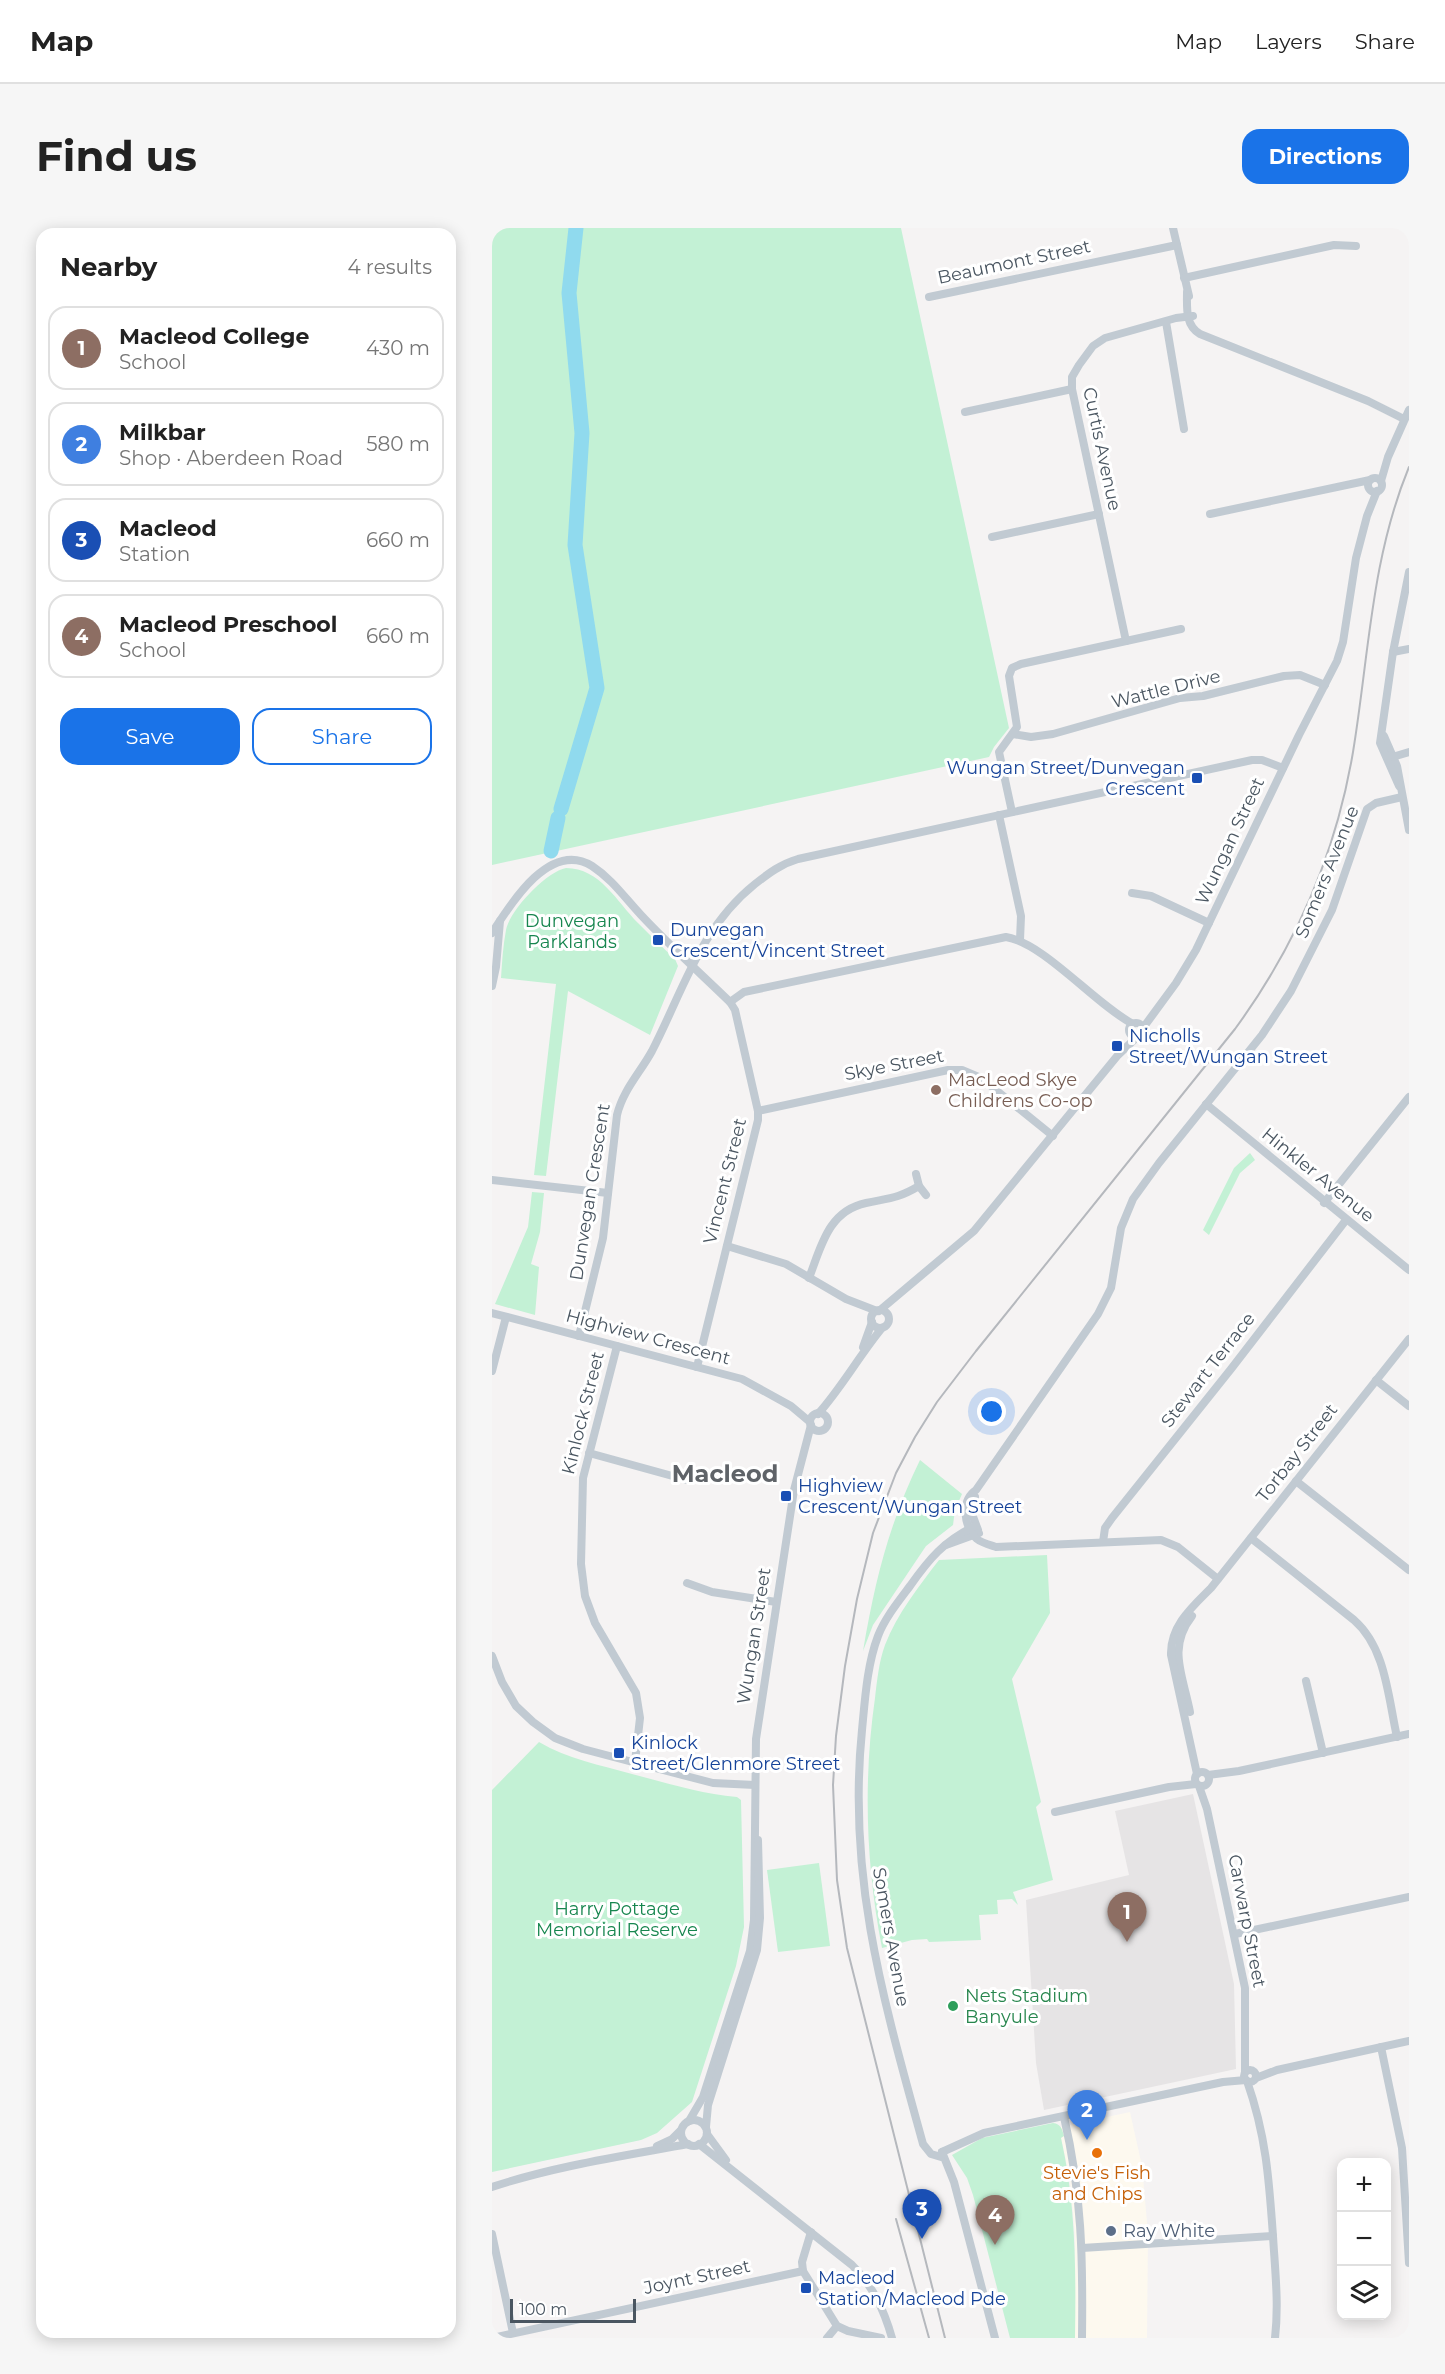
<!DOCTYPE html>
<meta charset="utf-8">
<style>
:root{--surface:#fff;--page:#f6f6f6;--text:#222;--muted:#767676;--line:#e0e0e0;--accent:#1a73e8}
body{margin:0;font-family:Montserrat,sans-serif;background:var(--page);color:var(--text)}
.controls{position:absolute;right:18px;bottom:18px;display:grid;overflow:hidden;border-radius:12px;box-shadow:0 3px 15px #0003}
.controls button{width:54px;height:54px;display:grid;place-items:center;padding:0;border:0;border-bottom:2px solid var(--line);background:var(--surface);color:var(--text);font:30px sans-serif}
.scale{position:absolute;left:18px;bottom:15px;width:126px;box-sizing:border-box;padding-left:6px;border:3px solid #4a5661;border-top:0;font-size:16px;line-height:21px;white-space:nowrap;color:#4a5661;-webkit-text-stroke:4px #fff;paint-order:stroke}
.you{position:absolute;left:500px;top:1184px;width:21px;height:21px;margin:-15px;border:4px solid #fff;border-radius:50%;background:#1a73e8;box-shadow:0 0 0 9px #1a73e833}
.badge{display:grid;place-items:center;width:39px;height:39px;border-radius:50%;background:var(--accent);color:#fff;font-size:20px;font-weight:700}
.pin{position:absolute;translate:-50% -50px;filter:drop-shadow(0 2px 3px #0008)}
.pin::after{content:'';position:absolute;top:32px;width:21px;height:18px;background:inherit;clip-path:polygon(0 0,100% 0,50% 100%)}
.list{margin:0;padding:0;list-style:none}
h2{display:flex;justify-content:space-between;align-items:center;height:78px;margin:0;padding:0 24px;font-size:26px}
h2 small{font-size:20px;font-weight:400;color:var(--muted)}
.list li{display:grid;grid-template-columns:39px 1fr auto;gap:18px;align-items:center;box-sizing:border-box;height:84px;margin:0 12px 12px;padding:0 12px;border:2px solid var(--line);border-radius:18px}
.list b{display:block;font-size:22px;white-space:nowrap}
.list p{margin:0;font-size:20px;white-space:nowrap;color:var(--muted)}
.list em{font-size:20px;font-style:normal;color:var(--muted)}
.actions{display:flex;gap:12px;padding:18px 24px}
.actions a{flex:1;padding:14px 0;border:2px solid var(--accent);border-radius:18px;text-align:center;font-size:21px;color:var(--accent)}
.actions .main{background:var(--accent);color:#fff}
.icon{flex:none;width:33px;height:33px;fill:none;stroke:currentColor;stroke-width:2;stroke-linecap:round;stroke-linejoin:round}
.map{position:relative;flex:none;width:917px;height:2110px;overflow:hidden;border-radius:18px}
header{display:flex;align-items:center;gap:36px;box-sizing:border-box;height:84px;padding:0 30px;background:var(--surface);border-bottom:2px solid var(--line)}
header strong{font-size:28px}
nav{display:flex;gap:33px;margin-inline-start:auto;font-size:21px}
.intro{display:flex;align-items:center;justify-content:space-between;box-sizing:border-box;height:144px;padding:0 36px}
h1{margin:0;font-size:42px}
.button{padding:15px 27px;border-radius:18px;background:var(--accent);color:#fff;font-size:21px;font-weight:700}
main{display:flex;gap:36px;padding:0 36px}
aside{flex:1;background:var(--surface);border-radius:18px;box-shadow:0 3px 15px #0003}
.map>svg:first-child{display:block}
.commercial{fill:#fdf9ef}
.education{fill:#e6e4e5}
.green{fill:#c3f1d5}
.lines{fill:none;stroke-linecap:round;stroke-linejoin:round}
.river{stroke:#90daee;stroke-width:15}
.minor{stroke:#c1cad2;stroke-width:8}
.rail{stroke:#b5b8bd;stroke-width:2}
.transit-dot{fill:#1a4fb4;stroke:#fff;stroke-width:2}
.education-dot{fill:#8d6e63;stroke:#fff;stroke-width:2}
.leisure-dot{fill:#2e9e5b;stroke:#fff;stroke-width:2}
.food-dot{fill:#e8710a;stroke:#fff;stroke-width:2}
.service-dot{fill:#5c6f8a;stroke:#fff;stroke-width:2}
.labels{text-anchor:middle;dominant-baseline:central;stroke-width:6;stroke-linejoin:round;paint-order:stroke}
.street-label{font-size:18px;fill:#4a5661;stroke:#fff}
.transit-label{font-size:18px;fill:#164399;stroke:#fff;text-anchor:start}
.park-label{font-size:18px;fill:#17864f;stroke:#fff}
.education-label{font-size:18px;fill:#785e54;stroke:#fff;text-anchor:start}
.leisure-label{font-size:18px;fill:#27864d;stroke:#fff;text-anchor:start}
.food-label{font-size:18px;fill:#c56008;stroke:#fff}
.service-label{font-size:18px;fill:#4e5e75;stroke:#fff;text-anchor:start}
.district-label{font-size:24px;font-weight:bold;fill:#5f6368;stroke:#fff}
</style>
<header>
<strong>Map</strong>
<nav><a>Map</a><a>Layers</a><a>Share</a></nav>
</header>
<div class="intro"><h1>Find us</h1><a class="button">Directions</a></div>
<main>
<aside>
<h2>Nearby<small>4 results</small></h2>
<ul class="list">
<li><span class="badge" style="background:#8d6e63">1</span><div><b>Macleod College</b><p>School</p></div><em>430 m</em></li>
<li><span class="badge" style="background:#3f7fe0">2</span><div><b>Milkbar</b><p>Shop · Aberdeen Road</p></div><em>580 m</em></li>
<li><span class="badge" style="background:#1a4fb4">3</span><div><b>Macleod</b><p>Station</p></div><em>660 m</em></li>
<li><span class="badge" style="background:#8d6e63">4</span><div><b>Macleod Preschool</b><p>School</p></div><em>660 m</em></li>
</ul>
<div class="actions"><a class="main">Save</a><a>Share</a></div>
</aside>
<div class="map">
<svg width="917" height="2110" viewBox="0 0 917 2110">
<rect width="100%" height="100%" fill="#f5f3f3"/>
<!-- commercial -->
<polygon class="commercial" points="638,1884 650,1938 656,2005 655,2110 583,2110 583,2007 578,1951 569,1910 569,1899"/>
<!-- education -->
<polygon class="education" points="701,1566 742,1756 744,1841 552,1882 544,1835 534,1672 637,1647 623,1583"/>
<!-- green -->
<g class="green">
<polygon points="0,0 409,0 517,500 502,519 497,529 0,637"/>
<path d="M74 640C108 640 125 674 146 695 158 707 170 719 183 731L186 738 158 807 76 763 54 948 42 947 64 756 9 750C10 734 11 718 14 702 18 682 54 644 74 640Z"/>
<polygon points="758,925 763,932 748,945 717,1007 711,1002 742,940"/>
<polygon points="40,964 52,965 48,1004 39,1036 47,1039 43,1087 3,1076 36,999"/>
<path d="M428 1232 470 1266 463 1282 461 1297 434 1318 381 1397 371 1423C383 1352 397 1296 428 1232Z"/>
<path d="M555 1327 558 1385 520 1451 549 1574 544 1579 561 1652 521 1664 526 1677 520 1671 505 1672 506 1686 487 1687 489 1712 437 1714 435 1711 420 1712 390 1720C374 1638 371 1553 383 1470 385 1453 387 1433 393 1417 405 1386 427 1358 447 1332Z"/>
<path d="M47 1514C76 1531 108 1537 140 1546 175 1555 209 1566 245 1569L249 1572 252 1699 244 1738 200 1874 165 1905 149 1912 0 1944V1562Z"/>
<polygon points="327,1635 338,1718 286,1724 275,1642"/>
<path d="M561 1895C569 1896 570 1901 572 1908L569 1910C584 1976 584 2042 583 2110H518L481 1967 475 1950 460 1927 490 1910Z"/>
</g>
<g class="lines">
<!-- river -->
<g class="river">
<polyline points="69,581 105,460 83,317 90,205 77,65 84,0"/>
<polyline points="59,623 66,590"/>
</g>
<!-- minor -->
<g class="minor">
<polyline points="681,0 697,68"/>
<polyline points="692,50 842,17 864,18"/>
<path d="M695 64C695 80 693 97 708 106L876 173 912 191"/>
<polyline points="437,69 685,17"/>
<polyline points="674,94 692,201"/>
<polyline points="473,184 580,161"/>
<circle cx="883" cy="257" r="7"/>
<polyline points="889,253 896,229 917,182"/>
<polyline points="718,286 878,252"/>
<polyline points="500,309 607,286"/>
<polyline points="634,413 580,161 580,149 587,137 601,118 613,110 684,90 701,88"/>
<polyline points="901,424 917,421"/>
<polyline points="521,506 539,509 561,506 688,470 711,468 792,448 808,447 833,457"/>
<polyline points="892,508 905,538 917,602"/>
<polyline points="897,530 917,524"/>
<polyline points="907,558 888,515 901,424 917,344"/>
<polyline points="520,584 507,524 525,499 517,448 520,440 529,436 689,401"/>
<polyline points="507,587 529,688 528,712"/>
<polyline points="640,665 659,668 717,695"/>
<path d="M0 705C19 675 58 612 100 638 120 651 133 670 149 687 177 717 208 745 238 774L243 782 266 883V892L205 1139"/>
<polyline points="0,758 4,739 8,693"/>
<path d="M238 774 252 764 514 709C552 715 603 776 641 796"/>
<circle cx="644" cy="802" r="7"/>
<polyline points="651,800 684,755 704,722 807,507 845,433 851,414 864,330 875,288 885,263"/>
<polyline points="714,876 917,1042"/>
<polyline points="266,883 456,842 470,842 489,850 561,908"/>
<polyline points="424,946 427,958 434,967"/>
<polyline points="0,952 116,965"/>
<polyline points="832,975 917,869"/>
<polyline points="235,1018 294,1036 354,1071 385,1083"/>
<path d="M317 1050C329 1019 336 983 374 975 397 970 405 971 427 958"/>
<circle cx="388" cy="1091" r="9"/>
<polyline points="387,1083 482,1003 626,827 644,810"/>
<polyline points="0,1085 250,1151 299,1178 318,1194"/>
<path d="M87 1108 111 1010 125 887C131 862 148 845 160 823 191 763 208 700 263 656 277 645 289 636 306 631L760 532H770L791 540"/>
<polyline points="125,1118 91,1250 89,1336 93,1368 103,1395 144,1465 148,1490 143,1534"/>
<polyline points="371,1119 380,1094"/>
<polyline points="0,1143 14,1089"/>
<polyline points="884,1152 917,1178"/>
<circle cx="327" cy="1194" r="9"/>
<path d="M326 1186C350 1159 367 1128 390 1100"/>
<polyline points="97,1225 195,1252"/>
<polyline points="804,1253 917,1342"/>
<polyline points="483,1269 480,1286 486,1302"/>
<path d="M759 1310 862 1392C894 1420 896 1469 905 1509"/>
<polyline points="611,1314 613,1300 620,1290 739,1141 854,992"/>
<polyline points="454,1317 487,1305"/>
<path d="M726 1351 686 1319 669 1312 504 1319C498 1317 490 1315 485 1311 472 1299 468 1273 484 1262L606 1086 619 1060 629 1000 641 971 667 935 770 807 799 763 840 682 875 581 884 575 910 569"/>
<polyline points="195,1355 220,1364 284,1374"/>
<polyline points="0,1428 10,1454 24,1478 41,1494 63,1510 91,1521 221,1555 263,1557"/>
<polyline points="814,1453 831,1525"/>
<path d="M698 1484C691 1447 675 1420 700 1388"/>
<circle cx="710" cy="1551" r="7"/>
<path d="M705 1546 679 1427C678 1398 700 1379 719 1360L917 1111"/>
<polyline points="716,1547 747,1543 917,1506"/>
<polyline points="707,1558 715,1581 753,1760 753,1844"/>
<polyline points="563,1584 677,1559 704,1556"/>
<polyline points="743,1706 917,1669"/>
<polyline points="889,1819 910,1920 917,2035"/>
<circle cx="758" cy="1848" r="6"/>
<polyline points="764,1850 785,1842 917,1813"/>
<path d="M755 1853C774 1907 777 1951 781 2008 783 2042 787 2076 783 2110"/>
<path d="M572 1889C590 1966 591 2031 590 2110"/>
<circle cx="202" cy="1905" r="13"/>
<polyline points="197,1893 211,1869 258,1723 262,1692 264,1511 302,1262 319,1197"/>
<polyline points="214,1899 216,1877 265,1722 268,1690 266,1612"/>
<polyline points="215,1906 234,1932"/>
<path d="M207 1916 360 2037C381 2058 392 2082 400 2110"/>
<polyline points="165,1918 180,1911 189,1902"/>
<polyline points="450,1924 492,1905 731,1854 754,1852"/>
<polyline points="450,1924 462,1954 503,2110"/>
<path d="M449 1929 439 1926 431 1916C392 1774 355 1651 370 1502 373 1471 375 1437 386 1408 393 1390 406 1374 418 1358 437 1331 452 1313 483 1298"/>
<path d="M0 1959C63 1938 131 1928 196 1916"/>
<polyline points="319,2004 310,2034 311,2043 345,2098 356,2103 389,2110"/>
<polyline points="0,2006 21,2105"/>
<polyline points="590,2020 781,2008"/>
<polyline points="0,2110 311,2043"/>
<polyline points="335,2110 345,2098"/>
</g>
<!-- rail -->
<g class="rail">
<polyline points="404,1991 437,2110"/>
<path d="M453 2110 355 1720 345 1652 341 1557 344 1508 353 1438 365 1371 381 1305 404 1245 423 1209 445 1174 484 1123 743 801C803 719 844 625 861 524 877 427 879 331 917 239"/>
</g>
</g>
<!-- markers -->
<g class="transit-dot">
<rect x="699" y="544" width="12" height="12" rx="3"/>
<rect x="160" y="706" width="12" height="12" rx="3"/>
<rect x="619" y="812" width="12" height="12" rx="3"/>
<rect x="288" y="1262" width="12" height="12" rx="3"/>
<rect x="121" y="1519" width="12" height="12" rx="3"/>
<rect x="308" y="2054" width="12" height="12" rx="3"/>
</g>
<circle class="education-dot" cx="444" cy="862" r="6"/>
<circle class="leisure-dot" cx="461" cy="1778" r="6"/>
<circle class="food-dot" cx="605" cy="1925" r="6"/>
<circle class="service-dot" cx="619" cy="2003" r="6"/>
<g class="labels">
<!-- street labels -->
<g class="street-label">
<text transform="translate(522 34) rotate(-12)">Beaumont Street</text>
<text transform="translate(610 221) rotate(78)">Curtis Avenue</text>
<text transform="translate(674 461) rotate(-14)">Wattle Drive</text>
<text transform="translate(738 613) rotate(-65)">Wungan Street</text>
<text transform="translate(835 644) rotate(-68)">Somers Avenue</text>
<text transform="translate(402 837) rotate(-11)">Skye Street</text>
<text transform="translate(826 947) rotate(39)">Hinkler Avenue</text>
<text transform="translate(233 953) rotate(-76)">Vincent Street</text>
<text transform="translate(98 964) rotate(-81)">Dunvegan Crescent</text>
<text transform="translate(156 1109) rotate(15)">Highview Crescent</text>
<text transform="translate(716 1142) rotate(-52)">Stewart Terrace</text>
<text transform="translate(91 1185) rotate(-76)">Kinlock Street</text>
<text transform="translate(805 1225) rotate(-52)">Torbay Street</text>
<text transform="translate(262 1408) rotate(-81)">Wungan Street</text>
<text transform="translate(755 1693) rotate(79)">Carwarp Street</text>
<text transform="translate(399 1709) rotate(80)">Somers Avenue</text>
<text transform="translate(205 2049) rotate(-12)">Joynt Street</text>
</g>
<!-- transit labels -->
<g class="transit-label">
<text x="693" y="540" text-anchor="end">Wungan Street/Dunvegan<tspan x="693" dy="21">Crescent</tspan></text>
<text x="178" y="702">Dunvegan<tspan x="178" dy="21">Crescent/Vincent Street</tspan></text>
<text x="637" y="808">Nicholls<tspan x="637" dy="21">Street/Wungan Street</tspan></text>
<text x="306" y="1258">Highview<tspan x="306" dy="21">Crescent/Wungan Street</tspan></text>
<text x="139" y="1515">Kinlock<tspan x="139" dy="21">Street/Glenmore Street</tspan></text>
<text x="326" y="2050">Macleod<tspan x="326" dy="21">Station/Macleod Pde</tspan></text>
</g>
<!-- park labels -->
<g class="park-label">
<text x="80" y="693">Dunvegan<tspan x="80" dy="21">Parklands</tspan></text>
<text x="125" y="1681">Harry Pottage<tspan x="125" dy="21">Memorial Reserve</tspan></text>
</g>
<!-- education labels -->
<g class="education-label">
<text x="456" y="852">MacLeod Skye<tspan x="456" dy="21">Childrens Co-op</tspan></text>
</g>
<!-- leisure labels -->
<g class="leisure-label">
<text x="473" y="1768">Nets Stadium<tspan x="473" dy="21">Banyule</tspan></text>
</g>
<!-- food labels -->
<g class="food-label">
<text x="605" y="1945">Stevie's Fish<tspan x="605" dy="21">and Chips</tspan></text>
</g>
<!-- service labels -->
<g class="service-label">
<text x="631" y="2003">Ray White</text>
</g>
<!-- district labels -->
<g class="district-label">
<text x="233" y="1245">Macleod</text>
</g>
</g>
</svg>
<div class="controls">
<button>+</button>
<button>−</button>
<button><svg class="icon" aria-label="layers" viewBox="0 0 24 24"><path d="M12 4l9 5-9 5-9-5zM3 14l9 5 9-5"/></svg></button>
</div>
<div class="scale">100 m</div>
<div class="you"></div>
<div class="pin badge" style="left:635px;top:1714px;background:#8d6e63">1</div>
<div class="pin badge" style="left:595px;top:1912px;background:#3f7fe0">2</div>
<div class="pin badge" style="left:430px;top:2011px;background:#1a4fb4">3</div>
<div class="pin badge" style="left:503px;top:2017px;background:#8d6e63">4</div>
</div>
</main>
